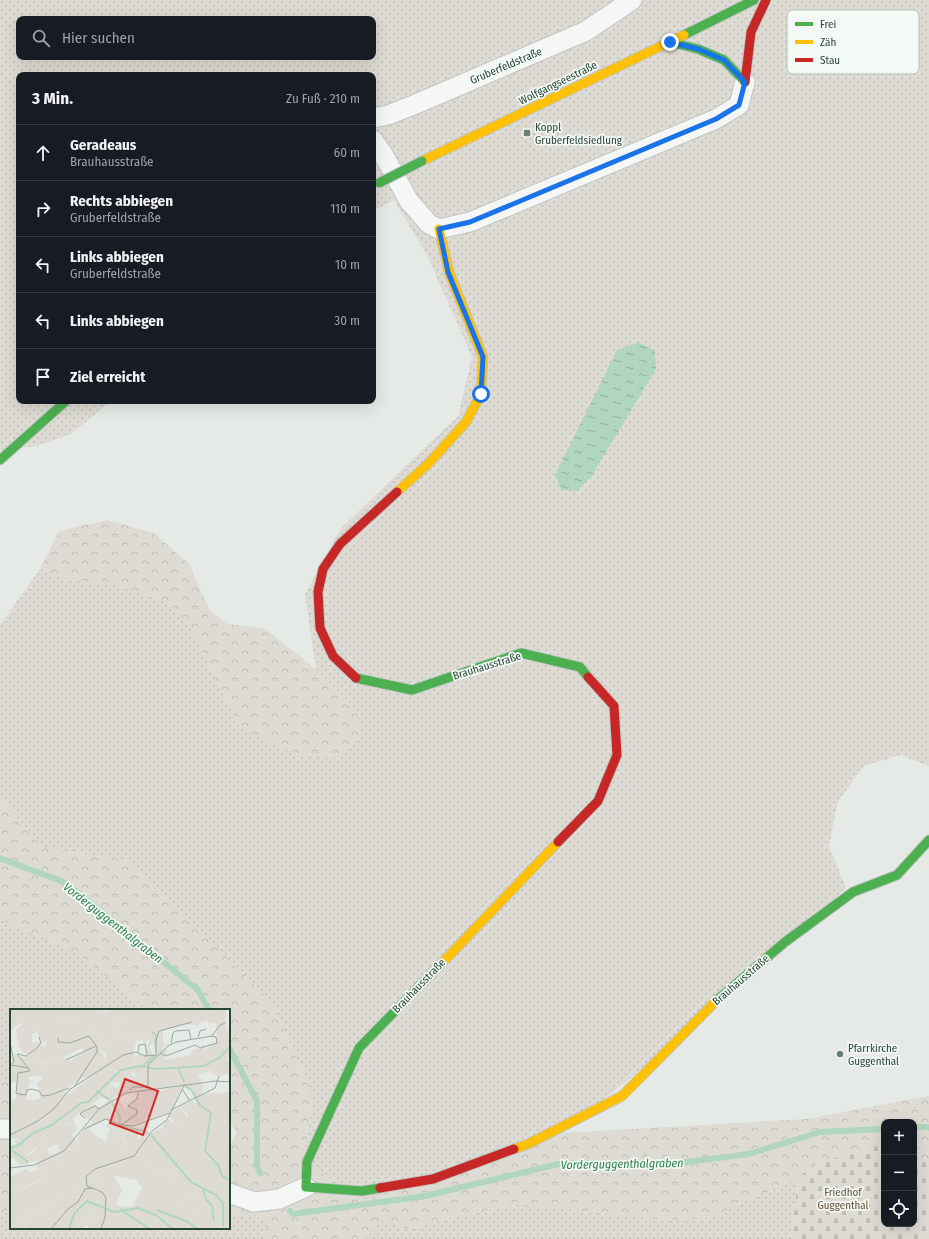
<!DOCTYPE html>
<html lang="de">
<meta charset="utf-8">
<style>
:root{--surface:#171b24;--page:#20242c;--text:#f1f3f6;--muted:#9ea1a6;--line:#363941}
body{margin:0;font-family:"Fira Sans Condensed",sans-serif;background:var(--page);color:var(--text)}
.controls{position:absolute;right:12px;bottom:12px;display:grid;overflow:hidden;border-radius:8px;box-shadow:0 4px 16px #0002}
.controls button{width:36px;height:36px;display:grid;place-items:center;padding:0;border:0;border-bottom:1px solid var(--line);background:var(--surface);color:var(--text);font:20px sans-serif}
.stop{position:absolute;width:12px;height:12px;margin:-9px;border:3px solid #1a73e8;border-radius:50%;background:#fff}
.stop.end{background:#1a73e8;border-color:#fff;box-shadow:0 1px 4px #0008}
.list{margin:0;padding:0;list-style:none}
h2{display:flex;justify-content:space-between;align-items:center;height:52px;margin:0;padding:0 16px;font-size:17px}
h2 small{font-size:13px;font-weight:400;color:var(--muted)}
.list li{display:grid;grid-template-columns:26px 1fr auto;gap:12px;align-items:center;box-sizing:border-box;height:56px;padding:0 16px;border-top:1px solid var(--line)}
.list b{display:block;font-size:15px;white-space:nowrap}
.list p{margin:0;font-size:13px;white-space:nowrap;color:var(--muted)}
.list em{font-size:13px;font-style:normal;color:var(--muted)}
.icon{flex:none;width:22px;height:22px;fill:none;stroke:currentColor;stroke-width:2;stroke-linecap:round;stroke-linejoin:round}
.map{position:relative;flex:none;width:929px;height:1239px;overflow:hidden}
.search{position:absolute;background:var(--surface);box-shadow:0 4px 16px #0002;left:16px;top:16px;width:360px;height:44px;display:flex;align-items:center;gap:10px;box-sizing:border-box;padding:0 14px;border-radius:8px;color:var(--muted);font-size:15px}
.panel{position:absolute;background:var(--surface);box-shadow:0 4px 16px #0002;left:16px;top:72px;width:360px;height:332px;border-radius:8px}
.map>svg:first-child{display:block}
.grass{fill:url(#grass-dots);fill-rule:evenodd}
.forest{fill:url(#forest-crowns)}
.cemetery{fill:url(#cemetery-stones)}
.water{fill:url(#water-ripples)}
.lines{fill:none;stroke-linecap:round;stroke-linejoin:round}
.stream{stroke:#b0d7be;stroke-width:6}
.street-casing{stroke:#c1c6c3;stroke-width:21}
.fast-casing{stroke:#c1c6c3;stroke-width:11}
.slow-casing{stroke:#c1c6c3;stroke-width:11}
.jam-casing{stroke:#c1c6c3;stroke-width:11}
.street{stroke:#f4f7f5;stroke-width:19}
.fast{stroke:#4caf50;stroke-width:9}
.slow{stroke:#ffc107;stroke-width:9}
.jam{stroke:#c62828;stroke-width:9}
.fast-bridge-casing{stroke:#c1c8c4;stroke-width:11;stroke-linecap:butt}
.fast-bridge{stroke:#4caf50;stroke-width:9}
.route{stroke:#1a73e8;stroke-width:5}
.poi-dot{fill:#6a7f74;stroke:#f3f9f5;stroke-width:1.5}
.labels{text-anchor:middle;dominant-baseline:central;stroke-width:3.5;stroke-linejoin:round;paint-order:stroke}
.street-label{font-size:11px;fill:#284636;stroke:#f3f9f5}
.poi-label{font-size:11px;fill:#284636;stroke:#f3f9f5;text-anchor:start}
.park-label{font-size:11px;fill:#645234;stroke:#f3f9f5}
.water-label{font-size:12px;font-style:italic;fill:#2e7f4c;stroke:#f3f9f5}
.inset-river{fill:none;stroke:#b0d7be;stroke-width:2}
.inset-road{fill:none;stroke:#99a8a0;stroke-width:1}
.view{fill:#d62828;fill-opacity:0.15;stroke:#d62828;stroke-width:2}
.inset-edge{fill:none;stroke:#284636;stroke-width:2}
.key{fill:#f3f9f5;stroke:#b6c3bc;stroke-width:1}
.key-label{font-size:11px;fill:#284636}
</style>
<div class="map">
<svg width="929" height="1239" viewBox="0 0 929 1239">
<defs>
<pattern id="grass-dots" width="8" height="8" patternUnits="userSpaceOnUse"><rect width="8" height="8" fill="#dddbd3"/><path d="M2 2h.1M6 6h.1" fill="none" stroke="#bebdb6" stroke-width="1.8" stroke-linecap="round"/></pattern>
<pattern id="forest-crowns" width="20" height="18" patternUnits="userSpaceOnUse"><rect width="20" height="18" fill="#dddbd3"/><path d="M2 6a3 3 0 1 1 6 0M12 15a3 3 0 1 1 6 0" fill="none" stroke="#bebdb6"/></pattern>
<pattern id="cemetery-stones" width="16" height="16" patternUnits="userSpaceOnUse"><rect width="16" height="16" fill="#dddbd3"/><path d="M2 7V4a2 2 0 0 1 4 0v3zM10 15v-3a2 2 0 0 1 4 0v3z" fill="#bebdb6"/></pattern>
<pattern id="water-ripples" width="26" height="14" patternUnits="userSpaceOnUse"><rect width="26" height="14" fill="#b0d7be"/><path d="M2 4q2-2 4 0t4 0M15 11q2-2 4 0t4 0" fill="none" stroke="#8fb09b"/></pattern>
</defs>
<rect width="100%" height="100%" fill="#e5eae7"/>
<!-- grass -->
<g class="grass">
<path d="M0 0H929V766L900 755 864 766 838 801 829 846 846 888 628 1080 562 1133 365 1202 300 1158 312 1108 307 1079 271 1001 130 861 43 848 0 798V625L40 569 68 580 107 583 162 600 190 626 239 727 357 710 316 669 305 594 341 528 458 416 472 357 427 255 394 200 373 211V75H19V401H111L71 434 37 446 0 450ZM19 19H373V57H19Z"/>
<polygon points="0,920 76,952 148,1010 11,1010 11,1083 0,1081"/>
<polygon points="798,1178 791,1239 365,1239 384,1219 410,1230 431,1222 521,1204 665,1220 709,1218"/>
<polygon points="11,1204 11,1228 229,1228 229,1214 271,1220 263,1239 0,1239 0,1220"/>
</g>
<!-- forest -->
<g class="forest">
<polygon points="107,520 154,533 189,564 209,609 227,624 264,628 316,669 357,710 359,737 339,758 299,756 239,727 190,626 162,600 107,583 68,580 40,569 59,531"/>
<polygon points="0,798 43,848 130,861 271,1001 307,1079 312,1108 300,1158 365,1202 562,1133 806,1119 929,1096 929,1161 914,1156 914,1122 884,1122 884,1146 880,1145 818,1163 798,1178 709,1218 665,1220 521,1204 431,1222 410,1230 384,1219 365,1239 263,1239 270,1220 229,1214 229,1146 237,1132 229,1121 229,1010 148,1010 76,952 0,920"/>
<polygon points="0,1081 11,1083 11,1204 0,1220"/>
</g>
<!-- cemetery -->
<polygon class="cemetery" points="880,1145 884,1146 884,1224 914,1224 914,1156 929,1161 929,1239 791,1239 798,1178 818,1163"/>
<!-- water -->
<polygon class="water" points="639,342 655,351 656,369 591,477 577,491 561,490 555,475 617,350"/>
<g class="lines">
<!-- stream -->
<g class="stream">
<polyline points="0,858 66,883 198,990 209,1010"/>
<polyline points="229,1048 257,1101 257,1166 260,1173"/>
<polyline points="914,1127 926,1127 929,1128"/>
<polyline points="290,1211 293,1214 425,1196 563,1163 672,1164 749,1154 820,1132 884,1129"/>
</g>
<defs>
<g id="street">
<polyline points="373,118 388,115 416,104 586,31 632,0"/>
<polyline points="373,140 383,154 409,201 429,224 439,229 470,222 716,119 739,105 745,82"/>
<polyline points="0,1129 11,1129"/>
<polyline points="229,1193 254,1202 279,1199 306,1187"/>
</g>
<g id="fast">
<polyline points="684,35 754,0"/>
<polyline points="670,42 698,49 724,60 745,82"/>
<polyline points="0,460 66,401"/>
<polyline points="356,678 412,690 521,653 580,667 588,677"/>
<polyline points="716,1001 785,942 853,892 897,875 929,840"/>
<polyline points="380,1188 362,1191 306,1187 307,1162 359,1048 442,963"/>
</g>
<g id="slow">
<polyline points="422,161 684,35"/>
<polyline points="397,492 429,463 466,422 481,394 483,357 449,272 439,229"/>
<polyline points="442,963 558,842"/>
<polyline points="514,1149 528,1144 622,1096 716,1001"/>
</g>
<g id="jam">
<polyline points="745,82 751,32 766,0"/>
<polyline points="356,678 333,656 320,628 318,592 323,569 340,544 397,492"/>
<polyline points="558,842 598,801 617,755 614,706 588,677"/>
<polyline points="380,1188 433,1179 514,1149"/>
</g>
</defs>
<!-- street casing -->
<use href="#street" class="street-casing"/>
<!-- fast casing -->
<use href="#fast" class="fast-casing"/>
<!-- slow casing -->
<use href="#slow" class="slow-casing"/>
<!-- jam casing -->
<use href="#jam" class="jam-casing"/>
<!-- street -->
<use href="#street" class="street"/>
<!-- fast -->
<use href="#fast" class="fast"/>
<!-- slow -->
<use href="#slow" class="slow"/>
<!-- jam -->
<use href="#jam" class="jam"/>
<defs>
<polyline id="fast-bridge" points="379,183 422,161"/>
</defs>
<!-- fast-bridge casing -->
<use href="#fast-bridge" class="fast-bridge-casing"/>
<!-- fast-bridge -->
<use href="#fast-bridge" class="fast-bridge"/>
</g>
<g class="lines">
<!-- route -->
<polyline class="route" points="481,394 483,357 448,272 439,229 470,222 716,119 739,105 745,82 724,60 698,49 670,42"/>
</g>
<!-- markers -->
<g class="poi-dot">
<rect x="523" y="129" width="8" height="8" rx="2"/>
<circle cx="840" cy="1054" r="4"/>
</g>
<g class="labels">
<!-- street labels -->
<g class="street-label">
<text transform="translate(506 66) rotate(-23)">Gruberfeldstraße</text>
<text transform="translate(558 83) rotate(-26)">Wolfgangseestraße</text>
<text transform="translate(487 666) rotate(-17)">Brauhausstraße</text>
<text transform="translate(741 980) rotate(-41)">Brauhausstraße</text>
<text transform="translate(419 986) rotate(-46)">Brauhausstraße</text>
</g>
<!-- poi labels -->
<g class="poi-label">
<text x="535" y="127">Koppl<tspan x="535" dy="13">Gruberfeldsiedlung</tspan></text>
<text x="848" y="1048">Pfarrkirche<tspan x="848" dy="13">Guggenthal</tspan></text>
</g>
<!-- park labels -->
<g class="park-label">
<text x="843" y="1192">Friedhof<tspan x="843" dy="13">Guggenthal</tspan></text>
</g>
<!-- water labels -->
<g class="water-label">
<text transform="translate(113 923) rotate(38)">Vorderguggenthalgraben</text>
<text transform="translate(622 1164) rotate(-1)">Vorderguggenthalgraben</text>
</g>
</g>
<!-- overview -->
<g transform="translate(10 1009)">
<rect width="220" height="220" fill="#e5eae7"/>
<path d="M204 2 210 3 214 8 220 31 212 46 199 50 193 46 195 40 199 39V36L206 35 207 16 206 13 199 15 195 5ZM21 8 31 10 39 17 71 10 78 19 81 16 85 21 86 14 91 12 114 8 116 17 107 20 103 15 90 29 88 23 84 26 85 35 82 38 87 40 68 72 53 81 57 86 79 70 77 68 70 70 87 41 97 53 96 46 87 36 90 34 93 35 106 28 109 31 115 28 126 31 142 24 145 27 143 31 153 22V34L157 36 153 37 152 42 143 33 139 38 143 46 138 48 136 35 139 34V30L134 35 133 31 127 32 123 43 125 49H128L125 55 102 64V67L75 92 66 91 38 113 29 114 37 107 18 118 2 119 0 91 6 90V74H0V66L7 65 18 69 21 73 15 85 18 91H26L31 88 27 75 29 72 47 64 39 60 53 49 60 52 74 43 72 39 53 48 51 46 38 56 27 51 18 53V45L12 43 9 37 6 21ZM27 22 31 32 36 33 35 38 30 36V33L22 34V26ZM121 61 125 63 121 64 123 68 132 72 130 69 134 68 137 76 149 78V83L173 75 161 104 170 98 179 111 167 117 157 104 140 110 136 108 134 112 113 118 103 95 109 91 116 101 118 95 127 89 126 82 111 87 97 84 103 75 105 79 111 76 109 73H102L110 64ZM99 91 108 109V114L97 109 83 114 70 104 84 95 90 99ZM102 112 109 117 105 130 98 135 95 133 100 120 95 118ZM64 113 67 120 62 126 70 136 63 142 59 139 51 145 53 161 46 159 36 167 33 161 28 160 26 154 32 150 19 154 15 152V147L20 146 32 134 34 124 45 128 47 121ZM47 135 50 143 39 146 37 140ZM113 118 129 122 127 131 119 137 109 125ZM140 155 147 163 166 160 165 171 159 173 145 172 135 156ZM15 160 20 163H23L24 160 33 162V168L11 181 2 182 0 168ZM84 161 87 165 85 172 94 175 101 172 106 184 98 192 96 198 77 190V180L69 189 67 187V176L76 174ZM178 184 194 196 187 207H183L171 194ZM61 188 63 190 58 198 65 201 57 220H12L16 218 11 210 15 213 19 211 22 200 31 202 38 194H43L41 192 45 189 58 191ZM77 195 87 205 78 209 72 208 75 213 66 217 65 212 70 206 68 203Z" fill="#dddbd3" fill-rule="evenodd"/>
<path d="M0 0H92L93 3 107 0 220 1 216 2V16L214 8 210 3 204 2 195 5 197 12 189 13V17L178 15 157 20 149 24 147 32 143 31 145 27 142 24 126 31 115 28 109 31 106 28 93 35 90 34 87 36 97 52 87 42 68 72 67 68 87 40 81 38 85 35 81 30 83 25 88 22 90 29 103 14 107 20 115 17 114 8 98 11 96 16 91 12 86 15 85 22 81 17 78 19 70 10 36 18 31 10 26 13 21 8 16 14 6 16 0 23ZM220 31V47L216 50 220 53V65L209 67 203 66 201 62 188 65 194 78 191 85 220 83V220H78V216L70 220H57L64 201 58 198 63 187 55 196 50 189H45L41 192 43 196 38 194 30 202 22 200 19 211 15 213 11 211 16 219 0 220V180L11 181 31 171 33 162 26 159 33 161 36 166 46 159 53 160 51 145 57 139 63 142 70 136 67 130 71 123 81 115 95 107 109 113 98 91 91 88 63 109 64 113 56 115 51 123 47 121 45 128 41 130 34 124 32 128 34 133 15 147V152L19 154 16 156H9L4 149H0V138L7 135 4 132 10 130H0V117L18 118 27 113H38L49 101 56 96 59 97 62 91 75 92 92 76 93 70 102 67 100 57 105 64 125 55 128 44 132 46 146 45 143 33H146L152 42 158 40 154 51 180 46 183 41 192 39 193 33 194 46 199 50 212 46ZM121 61 128 66 123 68 128 75 132 73 131 69 134 68 139 79 175 77 182 82 188 94 180 93 170 97 178 106V111L167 117 158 110 152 119 140 125 137 120 139 116 134 121 113 117 112 109 102 89 108 86 97 84 102 73 110 64ZM98 110 99 114 102 112 109 117 105 130 98 135 78 120ZM113 118 132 122 133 127 117 137 109 125ZM140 155 147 163 166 160 165 170 159 173 149 168V171L145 172 136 156ZM84 161 87 165 86 174H92L96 178 101 173V181L106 184 101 188 96 198 77 189V180L69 189 67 187 69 183 66 179 67 176 76 174ZM104 167 126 171 132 178 123 197 112 198 106 195 113 179 111 180ZM178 184 194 196 187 207H183L180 201 171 194ZM77 195 87 205 78 209 72 208 75 213 66 217 67 207H71L68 203ZM0 37 2 47 5 45 10 50 16 46 19 48 18 53 27 51 35 56 41 54 51 43 53 49 40 60H44L49 67 33 73 31 68 24 67 16 69 7 65 0 66V57L4 54 0 48ZM47 85 51 88 45 97H40L33 103 30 101 29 98 33 94H45L48 90Z" fill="#dddbd3" fill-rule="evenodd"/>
<path d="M158 79 164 80 169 85 162 96 150 95 148 92 154 88Z" fill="#dddbd3"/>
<path class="inset-river" d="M142 23 146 26 145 36M133 57 144 47M168 58 174 73M175 77 182 82 189 95 201 104 195 142 208 156 212 167 220 171M86 82 100 91M102 94 110 108V115M110 117 134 122 138 125M141 126 181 173 206 186 213 194V217M0 139 9 136 23 124 42 116 71 94 78 93 111 61 130 57 147 60 194 57 209 49 220 38M0 140 18 153M193 181 196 190 202 197 204 212M110 200 140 220M147 201 178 213 187 220M66 203 77 192 104 203 128 199 146 206 163 220M59 220 65 203"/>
<path class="inset-road" d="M202 27 209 17 215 14M188 28 190 22 196 20M48 29V33L60 34 79 27 87 38V43L64 78M0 33 4 53 0 56M161 34 163 24 165 22 179 21 181 30M128 43 129 36 135 35 137 47M150 44 156 47 185 36 190 39 207 34 206 28 202 27M146 45V32L149 22 182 13M56 51 86 37M1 56 18 59 20 62 8 64 6 84 8 85 16 86 17 81 22 80 29 82 32 87 40 86 59 79M18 59 7 45 16 47 27 39 31 34 29 28M172 80 180 92M119 81 123 78H138V56L158 37 166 33 202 27M128 84 127 90 118 97 127 101V105L111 116 123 117 160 104M161 101 205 79 209 67M75 109 70 105 72 103 85 97 89 100M74 120 96 110 111 116M0 126 28 112 44 100 59 81 113 46 126 43 135 47 147 46M0 159 24 156 54 142 89 100 116 84 206 72 220 73M41 220 58 200 68 193 75 180 82 179M91 220 95 208 96 189 92 183 77 177 76 168 85 160 124 147 142 122 157 111 175 75"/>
<path class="view" d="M115 70 148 82 133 126 100 114Z"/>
<rect width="220" height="220" class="inset-edge"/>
</g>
<!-- legend -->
<rect x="787" y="10" width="132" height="64" rx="6" class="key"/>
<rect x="795" y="22" width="18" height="4" fill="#4caf50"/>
<rect x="795" y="40" width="18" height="4" fill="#ffc107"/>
<rect x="795" y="58" width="18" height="4" fill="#c62828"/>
<g class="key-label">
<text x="820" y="28">Frei</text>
<text x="820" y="46">Zäh</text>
<text x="820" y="64">Stau</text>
</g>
</svg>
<div class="controls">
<button>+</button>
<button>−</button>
<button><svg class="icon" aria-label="locate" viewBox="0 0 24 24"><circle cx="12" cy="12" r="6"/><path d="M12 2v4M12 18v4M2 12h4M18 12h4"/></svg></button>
</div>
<div class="stop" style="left:481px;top:394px"></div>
<div class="stop end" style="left:670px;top:42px"></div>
<div class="search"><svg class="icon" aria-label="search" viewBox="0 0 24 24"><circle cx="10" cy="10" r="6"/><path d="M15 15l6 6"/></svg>Hier suchen</div>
<section class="panel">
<h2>3 Min.<small>Zu Fuß · 210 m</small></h2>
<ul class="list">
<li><svg class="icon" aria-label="ahead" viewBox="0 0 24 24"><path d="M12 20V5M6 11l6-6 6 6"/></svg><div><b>Geradeaus</b><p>Brauhausstraße</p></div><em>60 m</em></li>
<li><svg class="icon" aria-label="right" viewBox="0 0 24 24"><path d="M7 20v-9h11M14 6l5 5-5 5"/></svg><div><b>Rechts abbiegen</b><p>Gruberfeldstraße</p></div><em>110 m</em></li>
<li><svg class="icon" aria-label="left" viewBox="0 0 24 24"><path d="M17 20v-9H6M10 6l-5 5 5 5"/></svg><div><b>Links abbiegen</b><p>Gruberfeldstraße</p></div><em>10 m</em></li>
<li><svg class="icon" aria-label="left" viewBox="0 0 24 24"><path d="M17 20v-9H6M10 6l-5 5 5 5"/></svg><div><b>Links abbiegen</b></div><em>30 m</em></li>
<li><svg class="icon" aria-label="arrive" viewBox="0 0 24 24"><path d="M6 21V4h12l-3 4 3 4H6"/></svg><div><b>Ziel erreicht</b></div></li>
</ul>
</section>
</div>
